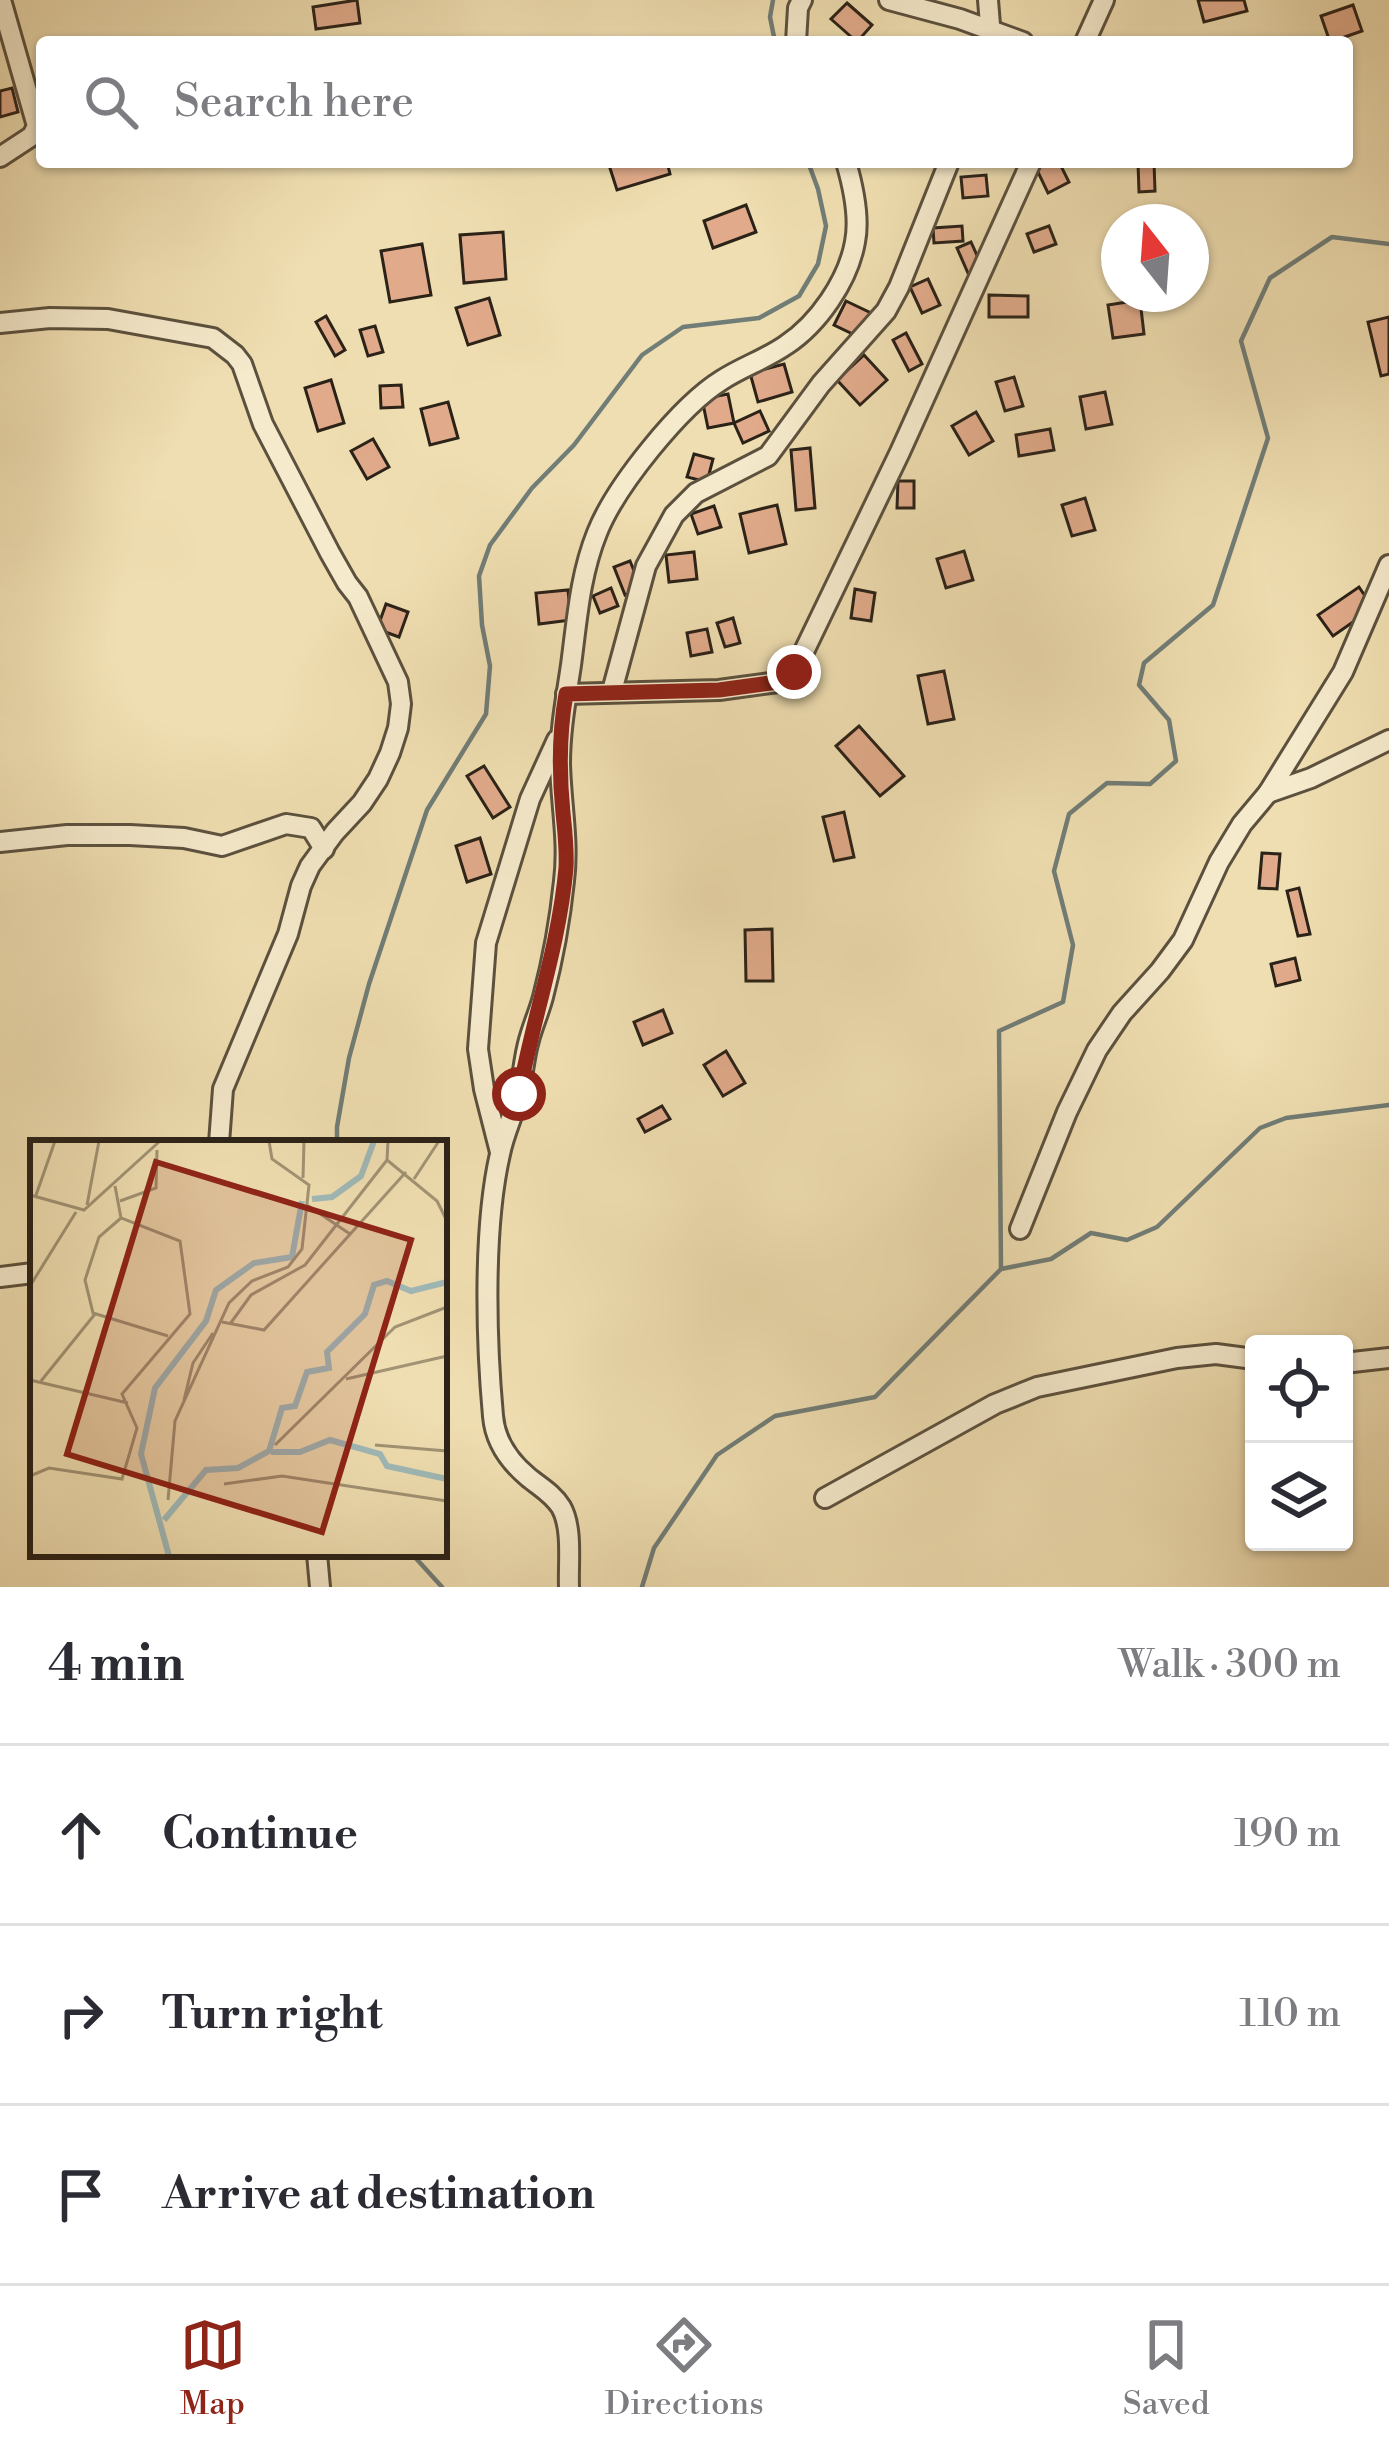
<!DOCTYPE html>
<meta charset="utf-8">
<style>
:root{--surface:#fff;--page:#f2f2f3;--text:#2b2b33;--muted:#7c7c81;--line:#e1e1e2;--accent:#8f2418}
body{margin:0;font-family:"Libre Bodoni",serif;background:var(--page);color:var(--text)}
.controls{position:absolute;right:36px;bottom:36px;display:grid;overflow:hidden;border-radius:12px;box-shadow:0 3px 9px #0004}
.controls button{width:108px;height:108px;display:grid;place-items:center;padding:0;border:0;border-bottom:3px solid var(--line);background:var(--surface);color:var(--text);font:60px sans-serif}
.compass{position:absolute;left:1101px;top:204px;width:108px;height:108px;border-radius:50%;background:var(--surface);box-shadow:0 3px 9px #0004;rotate:343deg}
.stop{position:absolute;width:36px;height:36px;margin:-27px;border:9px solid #8f2418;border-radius:50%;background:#fff}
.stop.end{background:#8f2418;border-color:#fff;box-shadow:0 3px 12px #0008}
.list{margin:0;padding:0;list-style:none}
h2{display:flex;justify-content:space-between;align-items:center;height:156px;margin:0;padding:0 48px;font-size:51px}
h2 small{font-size:39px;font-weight:400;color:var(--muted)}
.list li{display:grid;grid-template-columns:78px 1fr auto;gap:36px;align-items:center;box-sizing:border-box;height:180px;padding:0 48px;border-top:3px solid var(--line)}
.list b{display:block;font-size:45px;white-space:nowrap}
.list em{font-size:39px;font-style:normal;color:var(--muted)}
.icon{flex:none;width:66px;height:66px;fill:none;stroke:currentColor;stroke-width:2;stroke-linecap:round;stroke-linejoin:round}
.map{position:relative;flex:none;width:1389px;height:1587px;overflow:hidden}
.search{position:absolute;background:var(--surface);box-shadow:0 3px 9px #0004;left:36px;right:36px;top:36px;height:132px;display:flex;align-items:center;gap:30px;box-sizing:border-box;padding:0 42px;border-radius:12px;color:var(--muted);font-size:45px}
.sheet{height:696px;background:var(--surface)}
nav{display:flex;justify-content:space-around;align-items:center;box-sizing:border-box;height:168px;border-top:3px solid var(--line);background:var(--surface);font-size:33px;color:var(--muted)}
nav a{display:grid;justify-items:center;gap:6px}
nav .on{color:var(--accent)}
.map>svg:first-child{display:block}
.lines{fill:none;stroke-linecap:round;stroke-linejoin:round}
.stream{stroke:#717d77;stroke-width:4.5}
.building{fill:#e1ab8b;stroke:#2b2218;stroke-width:3}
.minor-casing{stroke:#5c513e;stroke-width:24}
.minor{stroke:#f5eacc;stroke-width:18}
.route{stroke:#8f2418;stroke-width:15}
.inset-river{fill:none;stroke:#9fb9b7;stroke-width:6}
.inset-road{fill:none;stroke:#a19374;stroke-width:3}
.view{fill:#8f2418;fill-opacity:0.15;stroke:#8f2418;stroke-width:6}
.inset-edge{fill:none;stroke:#2b2218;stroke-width:6}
</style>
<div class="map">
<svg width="1389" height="1587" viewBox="0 0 1389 1587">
<rect width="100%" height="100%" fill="#efdeb1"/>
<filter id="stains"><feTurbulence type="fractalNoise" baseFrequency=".00167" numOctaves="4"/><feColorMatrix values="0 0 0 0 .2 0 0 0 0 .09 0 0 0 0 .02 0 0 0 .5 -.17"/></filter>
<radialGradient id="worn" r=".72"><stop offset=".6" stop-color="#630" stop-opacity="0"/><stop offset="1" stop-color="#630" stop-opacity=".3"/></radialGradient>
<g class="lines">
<!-- stream -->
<g class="stream">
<polyline points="773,0 770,17 775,42"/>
<polyline points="337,1143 337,1127 349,1058 369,984 427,810 486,714 490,666 482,625 479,576 490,545 532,488 574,445 642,355 683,327 759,318 799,296 818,264 826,226 818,189 808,162"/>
<polyline points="1001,1269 1051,1259 1091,1233 1127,1240 1157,1227 1260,1128 1286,1118 1389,1105"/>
<polyline points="412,1554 442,1587"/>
<polyline points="642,1587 654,1548 717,1455 775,1416 875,1397 1001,1269 999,1031 1063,1002 1073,945 1054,871 1069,814 1107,783 1150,784 1176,761 1169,720 1139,685 1144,663 1213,605 1268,438 1241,341 1270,278 1332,237 1389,244"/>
</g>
</g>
<!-- building -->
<g class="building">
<polygon points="357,0 360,23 316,29 313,7"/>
<polygon points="1198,0 1244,0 1247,11 1204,22"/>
<polygon points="847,3 872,25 857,42 831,19"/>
<polygon points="1353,5 1362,31 1330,42 1321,16"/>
<polygon points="12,88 18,112 0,117 0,91"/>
<polygon points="608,162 667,162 670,174 617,190"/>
<polygon points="1048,162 1059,162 1069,182 1048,193 1036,168"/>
<polygon points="1154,162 1155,191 1139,192 1138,163"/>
<polygon points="986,175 988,196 963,198 961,177"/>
<polygon points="746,205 756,232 713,248 704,221"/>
<polygon points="962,226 963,241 934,243 933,228"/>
<polygon points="1049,226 1056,244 1034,252 1027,234"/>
<polygon points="503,232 506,279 464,283 460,235"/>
<polygon points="971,242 985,273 971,280 957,248"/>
<polygon points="422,244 431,295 390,302 381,251"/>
<polygon points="928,279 940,305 922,313 910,287"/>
<polygon points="989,295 1028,296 1028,317 989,317"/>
<polygon points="489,298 500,335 468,345 456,308"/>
<polygon points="1140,300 1144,334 1113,338 1108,305"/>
<polygon points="846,301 871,313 859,337 834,325"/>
<polygon points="326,316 345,350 335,356 316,322"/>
<polygon points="1389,317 1389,374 1381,376 1368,322"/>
<polygon points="375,326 383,352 368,356 360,330"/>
<polygon points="906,333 922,364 909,371 893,340"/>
<polygon points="864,355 887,380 860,405 837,380"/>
<polygon points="784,364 792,392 758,402 750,373"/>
<polygon points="1014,377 1023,406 1005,411 996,382"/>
<polygon points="331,380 344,423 318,431 305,388"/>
<polygon points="401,385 403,407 381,408 380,386"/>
<polygon points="1105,392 1112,424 1086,429 1080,397"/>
<polygon points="728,394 734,423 708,428 702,399"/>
<polygon points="448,402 458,438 430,445 421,409"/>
<polygon points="760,411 769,431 743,443 734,423"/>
<polygon points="976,412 993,441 969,455 952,426"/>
<polygon points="1050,429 1054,450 1019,456 1016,435"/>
<polygon points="373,439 389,467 367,479 351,451"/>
<polygon points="810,448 815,508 796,510 791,450"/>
<polygon points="694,454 713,459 707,482 687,477"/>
<polygon points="898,481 914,481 914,508 897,508"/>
<polygon points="1085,498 1095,530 1072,536 1062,505"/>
<polygon points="777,505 786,544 749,553 740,514"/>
<polygon points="714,506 721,527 698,534 691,514"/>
<polygon points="964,551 973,580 946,588 937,559"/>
<polygon points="694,552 697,579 669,582 666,555"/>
<polygon points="630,561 641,588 625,595 614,567"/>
<polygon points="1359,587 1373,608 1333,636 1318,615"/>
<polygon points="611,588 618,606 600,613 593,596"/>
<polygon points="855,589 875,593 871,621 851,618"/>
<polygon points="568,590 571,620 539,624 536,593"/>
<polygon points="386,604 408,612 399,637 377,629"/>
<polygon points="733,618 740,643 725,647 717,623"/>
<polygon points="707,629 712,652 691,656 687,633"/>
<polygon points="944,671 954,719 928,724 918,676"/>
<polygon points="859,726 904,776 880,796 836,746"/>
<polygon points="484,766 510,807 493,818 467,776"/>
<polygon points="844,812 854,857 834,861 823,817"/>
<polygon points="480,838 491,874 467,882 456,846"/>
<polygon points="1262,853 1280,854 1277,889 1259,888"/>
<polygon points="1299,888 1310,934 1298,936 1287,891"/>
<polygon points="772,929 773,981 746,981 745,930"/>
<polygon points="1295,958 1300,980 1276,986 1271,964"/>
<polygon points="663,1010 672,1033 643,1045 634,1022"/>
<polygon points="726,1051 745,1083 723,1096 704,1065"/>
<polygon points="662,1106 670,1119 645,1132 638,1119"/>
</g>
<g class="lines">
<defs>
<g id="minor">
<polyline points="889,0 960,19 1023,42"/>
<polyline points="988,0 991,37"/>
<polyline points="796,42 798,8 802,0"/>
<polyline points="1085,42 1104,0"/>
<polyline points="0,157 32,136 37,126 1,0"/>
<polyline points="0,323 50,318 108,319 213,338 235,355 242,364 263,424 330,553 347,583 358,597 398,682 401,704 398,728 390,753 378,779 362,803 335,832 310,866 301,886 288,934 223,1089 219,1143"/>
<polyline points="612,691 646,566 674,515 696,493 768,456 821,384 886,311 899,287 949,162"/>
<polyline points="566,694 719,690 778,682 794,672 900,452 1031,162"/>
<polyline points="1268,793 1311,778 1389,740"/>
<polyline points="0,842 67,835 130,835 184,838 222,846 286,824 311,828 324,849"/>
<polyline points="500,1152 484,1089 478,1049 486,943 530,799 557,740"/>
<polyline points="1020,1229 1067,1112 1097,1050 1122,1013 1160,971 1183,940 1219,862 1242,824 1268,793 1343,672 1389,565"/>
<polyline points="0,1277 33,1273"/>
<polyline points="1344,1363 1389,1358"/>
<polyline points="825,1498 995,1404 1037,1387 1177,1358 1216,1354 1254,1359"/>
<polyline points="317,1554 320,1587"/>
<path d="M569 1587C568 1563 573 1528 561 1507 552 1493 540 1487 528 1477 509 1461 495 1441 493 1416 486 1339 483 1228 500 1154 504 1133 514 1114 519 1093 523 1076 524 1057 529 1040 533 1025 539 1012 543 997 553 959 560 920 564 881 569 842 561 804 560 764 560 730 566 699 571 665 577 620 580 575 597 533 615 487 680 406 722 380 742 367 766 359 786 345 818 324 848 281 855 242 860 217 853 186 846 162"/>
</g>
</defs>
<!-- minor casing -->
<use href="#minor" class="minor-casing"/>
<!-- minor -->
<use href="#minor" class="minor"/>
</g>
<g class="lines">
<!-- route -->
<path class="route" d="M519 1094C533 1018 559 946 566 868 567 849 565 832 563 813 559 773 559 733 566 694L719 690 778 682 794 672"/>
</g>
<!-- overview -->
<g transform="translate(30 1140)">
<rect width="417" height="417" fill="#efdeb1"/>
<path class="inset-river" d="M282 59 302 57 331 36 344 1M241 312H270L300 300 350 314 357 326 417 339M134 380 176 330 208 328 239 311 252 268 265 266 277 232 299 228 297 212 335 174 344 145 357 141 381 151 417 142M139 416 111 314 125 248 176 181 186 150 224 123 262 117 272 61"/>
<path class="inset-road" d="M358 1 357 20 407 61 417 81M273 38 274 1M384 39 409 1M0 55 54 70 130 1M5 58 25 1M90 61 126 48 127 10M57 65 69 1M277 65 320 94M91 78 69 97 55 140 63 173 138 196M0 146 46 72M192 182 234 190 376 32M200 184 221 155 275 125 357 20M316 239 417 216M0 240 98 263M11 241 65 174M154 260 163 223 183 193M245 305 365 187 417 167M345 305 417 311M0 336 19 328 92 339 107 288 92 254 160 174 150 101 91 78 85 46M194 344 252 336 417 361M138 360 145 281 199 163 222 141 258 127 272 109 279 45 242 19 239 1"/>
<path class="view" d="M126 22 381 100 292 392 37 314Z"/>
<rect width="417" height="417" class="inset-edge"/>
</g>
<rect width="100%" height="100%" filter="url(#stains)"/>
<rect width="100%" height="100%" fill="url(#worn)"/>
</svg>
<div class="controls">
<button><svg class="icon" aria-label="locate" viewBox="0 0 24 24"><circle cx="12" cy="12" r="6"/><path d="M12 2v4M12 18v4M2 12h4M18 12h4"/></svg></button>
<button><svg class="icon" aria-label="layers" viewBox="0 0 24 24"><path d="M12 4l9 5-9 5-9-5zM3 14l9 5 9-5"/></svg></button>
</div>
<svg class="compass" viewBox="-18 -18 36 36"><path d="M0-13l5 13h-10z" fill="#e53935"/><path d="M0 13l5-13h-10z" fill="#7c7c81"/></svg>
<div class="stop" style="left:519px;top:1094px"></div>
<div class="stop end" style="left:794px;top:672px"></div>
<div class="search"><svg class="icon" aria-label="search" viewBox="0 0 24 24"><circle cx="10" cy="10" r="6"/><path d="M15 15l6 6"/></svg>Search here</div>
</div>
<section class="sheet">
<h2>4 min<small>Walk · 300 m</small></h2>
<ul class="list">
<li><svg class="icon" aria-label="ahead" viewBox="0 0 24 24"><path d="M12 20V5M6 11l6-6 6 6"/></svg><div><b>Continue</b></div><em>190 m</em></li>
<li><svg class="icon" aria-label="right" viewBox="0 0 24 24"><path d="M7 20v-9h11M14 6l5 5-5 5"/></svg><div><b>Turn right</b></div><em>110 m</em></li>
<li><svg class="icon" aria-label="arrive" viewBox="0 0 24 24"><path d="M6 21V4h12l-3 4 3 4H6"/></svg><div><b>Arrive at destination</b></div></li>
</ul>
</section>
<nav>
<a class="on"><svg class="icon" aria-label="map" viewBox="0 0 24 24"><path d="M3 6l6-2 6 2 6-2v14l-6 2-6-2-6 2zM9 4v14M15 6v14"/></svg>Map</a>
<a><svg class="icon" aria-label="directions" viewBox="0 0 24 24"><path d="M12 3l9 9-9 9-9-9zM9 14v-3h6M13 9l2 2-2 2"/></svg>Directions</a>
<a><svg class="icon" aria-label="saved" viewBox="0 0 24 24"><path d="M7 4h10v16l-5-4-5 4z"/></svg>Saved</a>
</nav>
